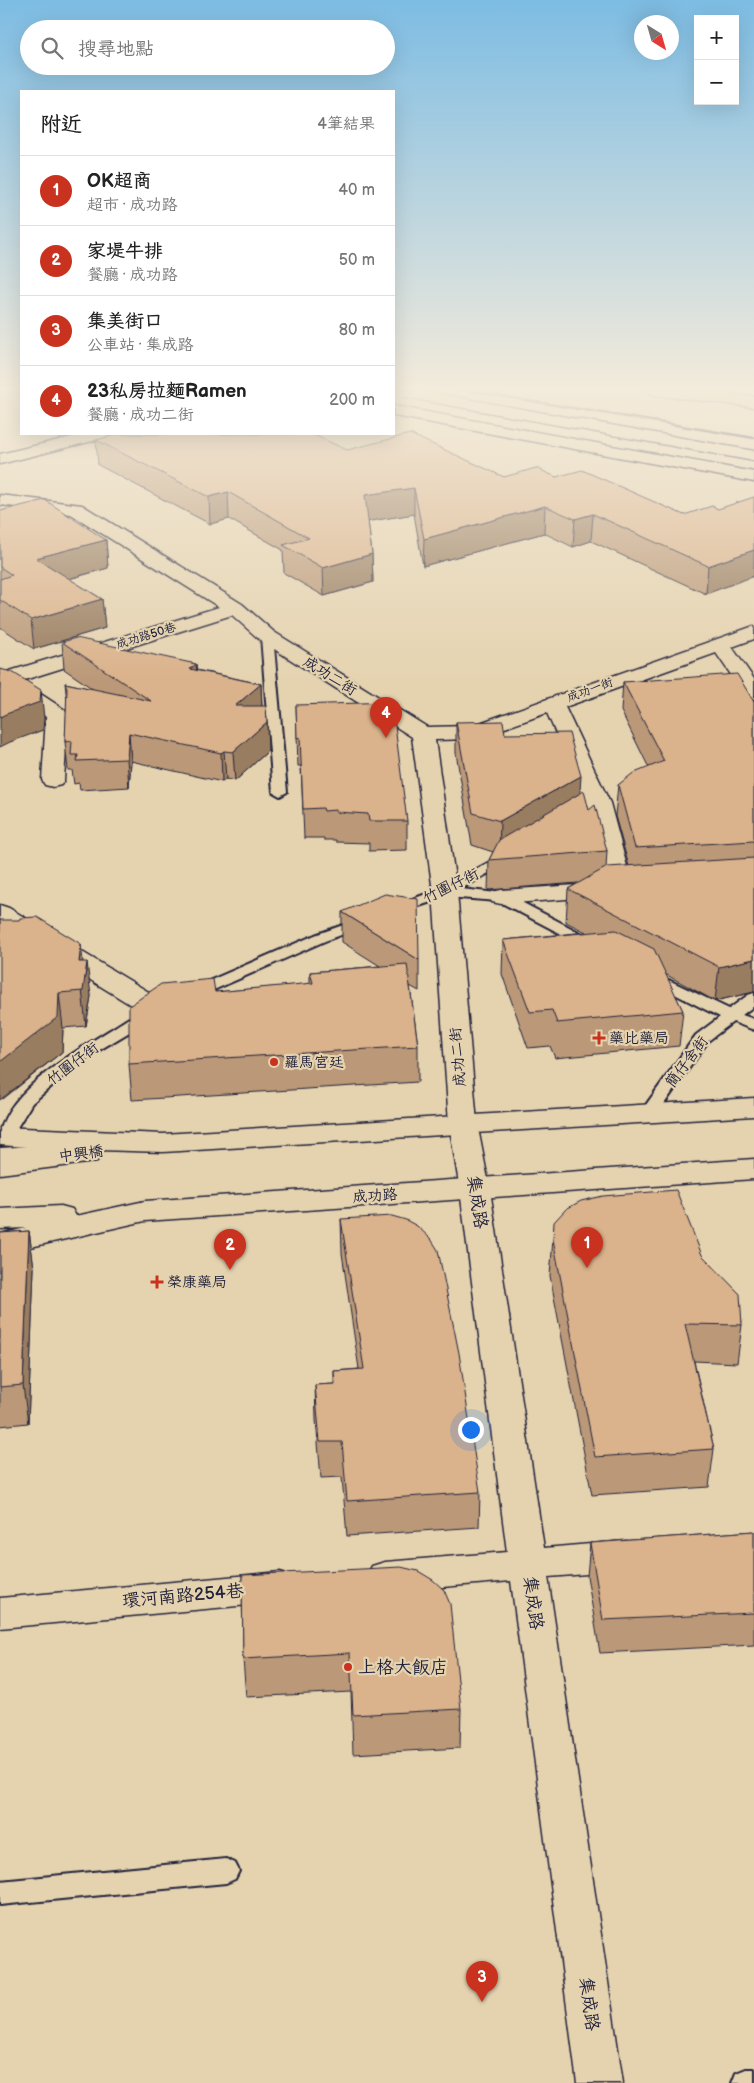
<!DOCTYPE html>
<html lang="zh-TW">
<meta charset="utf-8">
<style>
:root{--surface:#fff;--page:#f6f6f6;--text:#222;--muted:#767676;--line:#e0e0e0;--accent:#c8321e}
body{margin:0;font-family:"Balsamiq Sans","LXGW WenKai TC",sans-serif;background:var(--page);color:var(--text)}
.controls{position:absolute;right:15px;top:15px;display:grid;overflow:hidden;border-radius:0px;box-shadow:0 5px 20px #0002}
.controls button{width:45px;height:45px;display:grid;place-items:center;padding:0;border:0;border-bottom:1px solid var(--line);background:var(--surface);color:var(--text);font:25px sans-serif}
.compass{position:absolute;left:634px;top:15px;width:45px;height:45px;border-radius:50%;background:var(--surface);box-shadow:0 5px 20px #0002;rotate:143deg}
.you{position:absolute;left:470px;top:1429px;width:18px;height:18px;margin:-12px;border:4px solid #fff;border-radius:50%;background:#1a73e8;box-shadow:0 0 0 8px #1a73e833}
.badge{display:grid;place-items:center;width:32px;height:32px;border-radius:50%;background:var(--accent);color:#fff;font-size:16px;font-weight:700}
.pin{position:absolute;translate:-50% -41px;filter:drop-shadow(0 1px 2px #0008)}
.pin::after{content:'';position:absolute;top:26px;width:18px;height:15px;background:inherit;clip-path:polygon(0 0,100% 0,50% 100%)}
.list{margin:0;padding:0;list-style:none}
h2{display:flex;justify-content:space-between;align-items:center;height:65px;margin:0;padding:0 20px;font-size:21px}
h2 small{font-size:16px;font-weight:400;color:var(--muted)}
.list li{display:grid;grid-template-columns:32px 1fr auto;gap:15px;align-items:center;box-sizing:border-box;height:70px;padding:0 20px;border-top:1px solid var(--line)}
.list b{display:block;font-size:19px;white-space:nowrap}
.list p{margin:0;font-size:16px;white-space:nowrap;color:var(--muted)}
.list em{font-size:16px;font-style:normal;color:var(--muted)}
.icon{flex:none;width:28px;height:28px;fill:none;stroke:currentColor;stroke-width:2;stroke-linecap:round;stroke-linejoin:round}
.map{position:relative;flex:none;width:754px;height:2083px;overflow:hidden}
.search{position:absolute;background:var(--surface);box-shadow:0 5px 20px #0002;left:20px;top:20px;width:375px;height:55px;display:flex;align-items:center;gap:12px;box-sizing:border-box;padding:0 18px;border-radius:28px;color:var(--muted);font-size:19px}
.panel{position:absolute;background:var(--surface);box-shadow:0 5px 20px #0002;left:20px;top:90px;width:375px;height:345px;border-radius:0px}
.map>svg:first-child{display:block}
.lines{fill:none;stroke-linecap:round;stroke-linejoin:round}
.lane-casing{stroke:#22223b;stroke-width:4}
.street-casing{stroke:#22223b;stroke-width:3}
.secondary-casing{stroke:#22223b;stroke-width:3}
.lane{fill:#e5d3b0;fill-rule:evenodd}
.street{fill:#e5d3b0;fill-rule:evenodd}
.secondary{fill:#e5d3b0;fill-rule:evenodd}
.rail{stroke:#22223b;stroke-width:2.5}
.wall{fill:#bb9978;stroke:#22223b}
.shaded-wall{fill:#997d61;stroke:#22223b}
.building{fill:#dab28b;stroke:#22223b}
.poi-dot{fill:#c8321e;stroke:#e5d3b0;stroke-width:2}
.labels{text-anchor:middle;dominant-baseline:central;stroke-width:4.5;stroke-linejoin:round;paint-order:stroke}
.far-street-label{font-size:12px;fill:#22223b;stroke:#e5d3b0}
.street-label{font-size:15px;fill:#22223b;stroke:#e5d3b0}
.poi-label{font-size:15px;fill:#22223b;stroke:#e5d3b0;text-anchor:start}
.near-street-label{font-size:18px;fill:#22223b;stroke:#e5d3b0}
.near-poi-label{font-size:18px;fill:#22223b;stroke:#e5d3b0;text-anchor:start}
</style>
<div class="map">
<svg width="754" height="2083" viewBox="0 0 754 2083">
<rect width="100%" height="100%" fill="#e5d3b0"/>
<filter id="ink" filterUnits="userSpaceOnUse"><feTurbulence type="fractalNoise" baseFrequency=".02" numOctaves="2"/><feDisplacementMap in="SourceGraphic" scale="10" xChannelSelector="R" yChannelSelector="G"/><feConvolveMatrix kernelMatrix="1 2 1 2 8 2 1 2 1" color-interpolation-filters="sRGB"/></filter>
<g filter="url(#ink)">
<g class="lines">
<defs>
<g id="lane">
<polygon points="267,632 273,636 287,792 280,796 273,792 261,636"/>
<polygon points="508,852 515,856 513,859 461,889 506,894 594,940 597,943 594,946 584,946 498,901 446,897 398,913 391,909 393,906 440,889"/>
<polygon points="363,918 368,919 370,922 368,925 325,941 200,996 188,996 186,993 188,990 315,935"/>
<polygon points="652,972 729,1009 748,995 754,993 754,1006 742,1015 754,1019 754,1030 733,1022 708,1041 655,1117 643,1117 640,1113 643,1109 696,1035 720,1017 647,980 644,977 647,974"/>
<path d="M147 1010 155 1015 153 1018 81 1061 32 1103 10 1139H0C0 1095 76 1051 110 1030 122 1023 134 1013 147 1010Z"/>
<polygon points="53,1145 59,1146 62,1150 59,1154 0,1160 0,1148"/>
<polygon points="226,1859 235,1863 239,1871 235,1879 226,1883 0,1905 0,1881"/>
<polygon points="746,2069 754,2069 754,2083 732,2083 736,2073"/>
</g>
<g id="street">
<polygon points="84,434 111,434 109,437 0,464 0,454"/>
<polygon points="0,495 82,505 242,604 274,632 427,727 471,726 754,626 754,639 732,647 754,679 754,700 747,698 716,653 565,707 610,803 633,889 630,894 501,904 492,902 489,897 492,892 501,890 607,883 586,803 547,713 474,739 435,740 457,892 477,1123 490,1190 544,1548 626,1541 639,1546 644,1556 639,1566 626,1571 548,1577 623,2083 577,2083 511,1581 385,1592 372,1588 366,1577 372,1566 385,1562 507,1552 460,1190 449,1123 433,892 412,737 260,640 232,615 21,681 65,710 68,715 64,780 61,785 53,787 45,785 42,780 46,717 3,687 0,687 0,674 219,607 71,514 0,505"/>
<polygon points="0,905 9,908 167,1003 170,1009 167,1015 157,1017 147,1015 0,924"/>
<polygon points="280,1572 293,1576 299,1587 293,1598 280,1602 0,1628 0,1598"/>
</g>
<g id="secondary">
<polygon points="394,390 417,390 754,451 754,461 394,395"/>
<polygon points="648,390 690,390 754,397 754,407 655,395 650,393"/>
<polygon points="394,406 754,472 754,482 394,416"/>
<polygon points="754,1098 754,1116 163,1152 99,1150 102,1154 97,1161 87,1163 0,1174 0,1156 53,1149 0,1145 0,1127 163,1134"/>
<polygon points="754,1159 754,1179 145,1221 0,1254 0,1234 26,1228 0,1229 0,1209 61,1206 72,1209 76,1216 145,1201"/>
</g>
</defs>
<!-- lane casing -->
<use href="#lane" class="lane-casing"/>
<!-- street casing -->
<use href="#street" class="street-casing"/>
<!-- secondary casing -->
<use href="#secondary" class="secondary-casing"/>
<!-- lane -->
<use href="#lane" class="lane"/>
<!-- street -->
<use href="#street" class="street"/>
<!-- secondary -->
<use href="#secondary" class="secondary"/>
<!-- rail -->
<polyline class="rail" points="464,390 754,438"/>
</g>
<!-- wall -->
<g class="wall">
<polygon points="96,440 347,450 504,477 556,477 684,515 718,509 706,594 591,541 573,547 544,533 423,566 414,514 368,521 372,554 373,582 324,596 284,573 283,550 229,519 210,524 98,465"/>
<polygon points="0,511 106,540 108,568 69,579 102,599 105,628 34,649 0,627"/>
<polygon points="62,642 196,664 197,670 261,684 262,706 267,722 268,751 235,781 226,779 222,782 131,761 129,787 80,790 79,783 74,784 72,770 68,770 65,742 67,702 65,683 93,689 64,669"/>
<polygon points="623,682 754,702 754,992 715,1001 665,974 683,1011 679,1046 555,1058 550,1046 528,1048 502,974 503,940 586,932 566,922 568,889 578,883 488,890 489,860 493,852 472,845 456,753 456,722 505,734 580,793 589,810 607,851 606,868 629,866 615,816 618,785 649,768 621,711"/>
<polygon points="296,705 407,821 407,850 369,851 369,843 336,842 336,840 324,840 324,838 304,838 301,766 298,766"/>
<polygon points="342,912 419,960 419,991 410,986 418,1046 418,1082 132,1100 129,1064 215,992 310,984 310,972 380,966 342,942"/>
<polygon points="0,920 83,962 91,996 86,1026 63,1028 62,1052 3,1099"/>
<polygon points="341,1219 480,1492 479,1527 347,1536 342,1477 321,1478 316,1420 315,1385 334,1384 334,1371 359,1369 342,1253"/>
<polygon points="29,1231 34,1268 28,1423 0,1426 0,1233"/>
<polygon points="553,1239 702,1255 742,1325 737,1363 694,1361 714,1449 709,1487 592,1495 550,1276"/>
<polygon points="754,1531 754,1645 600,1653 587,1576 590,1543"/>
<polygon points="242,1575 461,1709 460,1748 353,1754 351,1692 246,1697 243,1659"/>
</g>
<!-- shaded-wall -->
<g class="shaded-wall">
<polygon points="414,488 414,514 365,522 365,495"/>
<polygon points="228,492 229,519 210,524 209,497"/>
<polygon points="545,506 544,533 423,566 424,539"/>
<polygon points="593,514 591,541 573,547 575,519"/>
<polygon points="106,540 108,568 39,587 36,558"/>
<polygon points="754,550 754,576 706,594 708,566"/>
<polygon points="372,554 373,582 324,596 323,568"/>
<polygon points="102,599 105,628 34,649 31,620"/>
<polygon points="196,664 198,691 190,669"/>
<polygon points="261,684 262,712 235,706"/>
<polygon points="41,690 44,718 43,730 10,742 0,747 0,717"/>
<polygon points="267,722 268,751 235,781 233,752"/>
<polygon points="129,733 131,761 129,787 127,759"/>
<polygon points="224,751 226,779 222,782 221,753"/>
<polygon points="581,776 579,808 499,853 500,821"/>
<polygon points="81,944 85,979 87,962 91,996 86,1026 79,962"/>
<polygon points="754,959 754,992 715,1001 719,967"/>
<polygon points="59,993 63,1028 62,1052 0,1100 0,1062"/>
<polygon points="29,1231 34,1268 28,1423 23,1385"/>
</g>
<!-- building -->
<g class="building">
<polygon points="119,434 312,434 347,450 410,434 504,477 536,468 556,477 582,470 684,515 712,506 718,509 754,497 754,550 708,566 593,514 575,519 545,506 424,539 414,488 365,495 372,554 323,568 283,545 309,538 228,492 209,497 96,440"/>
<polygon points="45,500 106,540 36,558 102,599 31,620 0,600 0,579 12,575 0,567 0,511"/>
<polygon points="76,638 196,664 190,669 261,684 235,706 266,706 267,722 233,752 224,751 221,753 129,733 127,759 77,761 78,755 71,755 72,741 65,742 67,687 65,683 151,701 62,642"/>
<polygon points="0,669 12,672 41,690 40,702 6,714 0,717"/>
<polygon points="737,674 754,702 754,841 635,848 618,785 632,774 664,761 623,682"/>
<polygon points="392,702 407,821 369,821 368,814 336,812 336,810 324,811 323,808 303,809 300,737 297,738 296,705"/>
<polygon points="503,721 505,734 569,733 581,776 500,821 473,813 456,722"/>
<polygon points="584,791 589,810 595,805 607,851 489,860 499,840"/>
<polygon points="754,858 754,959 719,967 568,889 607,867"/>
<polygon points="385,894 418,899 419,960 342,912"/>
<polygon points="37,917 81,944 79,962 87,962 83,991 59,993 58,1017 0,1062 0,920 19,920 20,918"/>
<polygon points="616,930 654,949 683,1011 557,1023 552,1010 530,1012 503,940"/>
<polygon points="407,964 418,1046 129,1064 129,1006 161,984 213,979 215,992 313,983 310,972"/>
<polygon points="676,1190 702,1255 740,1294 742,1325 685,1324 714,1449 595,1457 553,1239 554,1222 566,1209 581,1201 603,1196"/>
<polygon points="392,1216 406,1220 417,1226 431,1239 438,1250 459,1353 480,1492 347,1501 342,1442 320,1442 315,1385 335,1384 334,1371 364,1369 341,1219"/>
<polygon points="29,1231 23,1385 0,1387 0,1233"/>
<polygon points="754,1531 754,1613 603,1620 590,1543"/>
<polygon points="401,1567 418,1571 433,1580 444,1590 450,1604 461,1709 353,1715 350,1653 243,1659 242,1575"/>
</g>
</g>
<!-- sky -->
<linearGradient id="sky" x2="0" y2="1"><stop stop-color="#7dbce3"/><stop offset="0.57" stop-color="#f3ebdb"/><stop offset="1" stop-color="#f3ebdb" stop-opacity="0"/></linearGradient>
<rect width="754" height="681" fill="url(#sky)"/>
<!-- markers -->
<g class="poi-dot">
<path d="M596.5 1030.5h5v5h5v5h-5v5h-5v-5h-5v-5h5z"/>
<circle cx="274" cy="1062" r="5"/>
<path d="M154.5 1274.5h5v5h5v5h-5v5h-5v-5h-5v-5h5z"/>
<circle cx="348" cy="1667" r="5"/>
</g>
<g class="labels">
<!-- far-street labels -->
<g class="far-street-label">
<text transform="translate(146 636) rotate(-17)">成功路50巷</text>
<text transform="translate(590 690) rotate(-20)">成功一街</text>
</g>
<!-- street labels -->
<g class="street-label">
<text transform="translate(330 676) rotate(32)">成功二街</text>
<text transform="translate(451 886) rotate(-26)">竹圍仔街</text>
<text transform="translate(458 1057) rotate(-95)">成功二街</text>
<text transform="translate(687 1062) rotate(-53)">簡仔舍街</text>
<text transform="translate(73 1064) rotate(-37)">竹圍仔街</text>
<text transform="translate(81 1154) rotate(-8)">中興橋</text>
<text transform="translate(375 1196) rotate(-4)">成功路</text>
</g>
<!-- poi labels -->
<g class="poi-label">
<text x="609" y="1038">藥比藥局</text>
<text x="284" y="1062">羅馬宮廷</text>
<text x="167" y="1282">榮康藥局</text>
</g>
<!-- near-street labels -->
<g class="near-street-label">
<text transform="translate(477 1202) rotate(81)">集成路</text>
<text transform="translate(183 1596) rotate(-5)">環河南路254巷</text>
<text transform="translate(533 1603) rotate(82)">集成路</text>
<text transform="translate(589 2004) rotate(82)">集成路</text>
</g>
<!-- near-poi labels -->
<g class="near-poi-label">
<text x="358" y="1667">上格大飯店</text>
</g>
</g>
</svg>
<div class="controls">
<button>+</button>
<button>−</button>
</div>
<svg class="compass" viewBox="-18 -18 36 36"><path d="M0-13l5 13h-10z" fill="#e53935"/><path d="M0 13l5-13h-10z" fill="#767676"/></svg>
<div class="you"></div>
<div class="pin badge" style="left:587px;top:1268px">1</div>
<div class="pin badge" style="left:230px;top:1270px">2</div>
<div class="pin badge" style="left:482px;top:2002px">3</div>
<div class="pin badge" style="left:386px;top:738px">4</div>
<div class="search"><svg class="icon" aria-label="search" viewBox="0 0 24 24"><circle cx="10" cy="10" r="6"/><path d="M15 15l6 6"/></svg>搜尋地點</div>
<section class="panel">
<h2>附近<small>4筆結果</small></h2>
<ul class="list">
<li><span class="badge">1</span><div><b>OK超商</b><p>超市 · 成功路</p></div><em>40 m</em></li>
<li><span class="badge">2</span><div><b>家堤牛排</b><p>餐廳 · 成功路</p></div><em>50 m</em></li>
<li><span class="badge">3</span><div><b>集美街口</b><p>公車站 · 集成路</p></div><em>80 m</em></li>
<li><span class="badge">4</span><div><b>23私房拉麵Ramen</b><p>餐廳 · 成功二街</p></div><em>200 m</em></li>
</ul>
</section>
</div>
